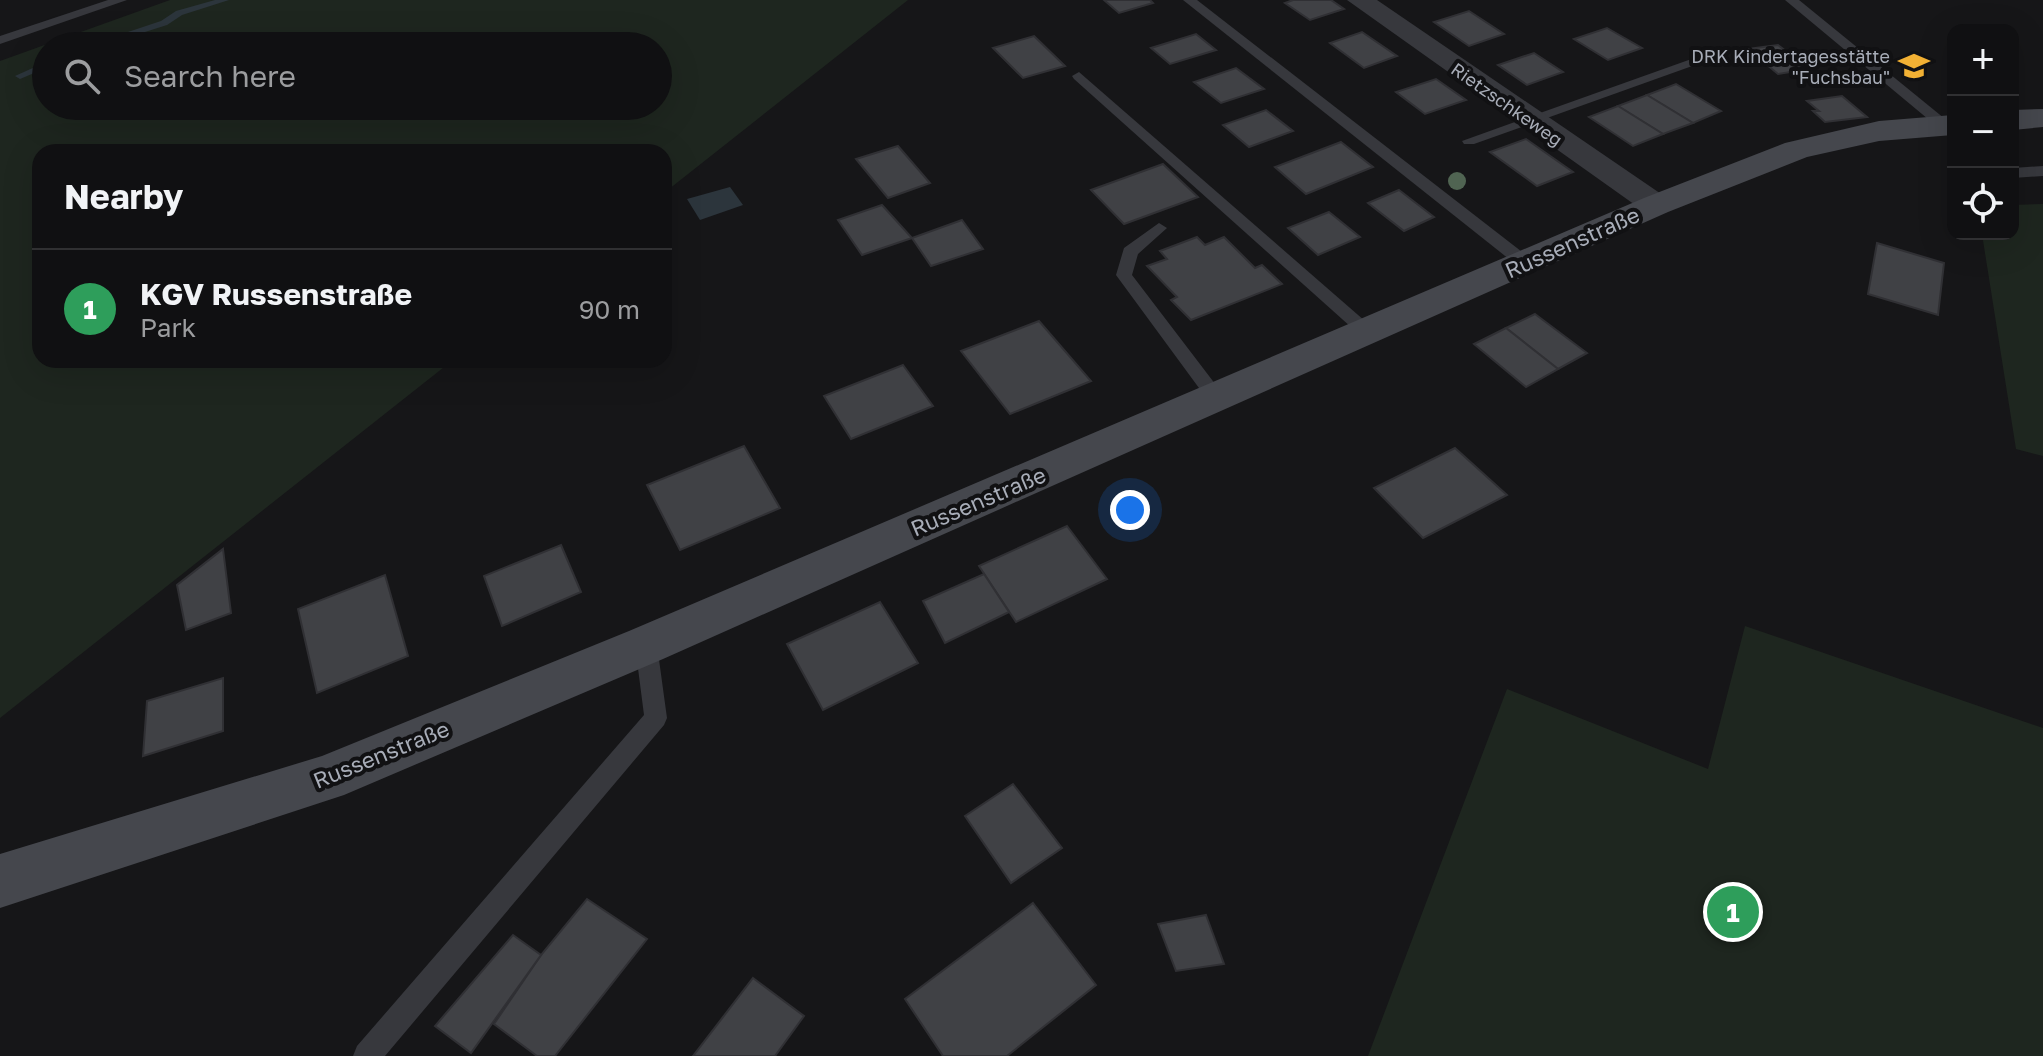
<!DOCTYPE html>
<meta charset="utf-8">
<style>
:root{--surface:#101012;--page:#1e1e20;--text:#f1f3f6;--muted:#9c9d9f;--line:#303032;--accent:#f2b134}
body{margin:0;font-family:"Golos Text",sans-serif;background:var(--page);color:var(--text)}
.controls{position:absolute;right:24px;top:24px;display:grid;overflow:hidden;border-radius:16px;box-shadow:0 8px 32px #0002}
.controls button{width:72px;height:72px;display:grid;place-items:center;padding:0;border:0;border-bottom:2px solid var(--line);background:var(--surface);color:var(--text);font:40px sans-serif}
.you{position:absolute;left:1130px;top:510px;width:28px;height:28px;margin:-20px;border:6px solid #fff;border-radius:50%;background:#1a73e8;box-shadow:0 0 0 12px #1a73e833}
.badge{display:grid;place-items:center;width:52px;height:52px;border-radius:50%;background:var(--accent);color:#fff;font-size:26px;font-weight:700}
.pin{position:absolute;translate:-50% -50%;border:4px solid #fff;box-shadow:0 2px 8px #0006}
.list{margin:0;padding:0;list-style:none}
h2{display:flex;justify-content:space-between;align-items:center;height:104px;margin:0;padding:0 32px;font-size:34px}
h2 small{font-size:26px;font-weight:400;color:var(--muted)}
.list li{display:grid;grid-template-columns:52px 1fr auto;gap:24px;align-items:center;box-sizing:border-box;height:120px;padding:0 32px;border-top:2px solid var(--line)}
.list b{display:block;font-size:30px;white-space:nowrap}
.list p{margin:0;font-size:26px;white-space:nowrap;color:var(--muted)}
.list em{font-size:26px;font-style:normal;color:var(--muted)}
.icon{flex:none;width:44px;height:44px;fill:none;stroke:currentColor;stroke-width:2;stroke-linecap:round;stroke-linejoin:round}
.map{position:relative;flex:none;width:2043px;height:1056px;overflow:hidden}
.search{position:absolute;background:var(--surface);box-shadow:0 8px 32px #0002;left:32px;top:32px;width:640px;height:88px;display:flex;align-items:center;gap:20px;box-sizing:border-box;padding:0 28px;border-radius:44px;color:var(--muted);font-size:30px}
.panel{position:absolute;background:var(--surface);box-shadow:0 8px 32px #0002;left:32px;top:144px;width:640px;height:224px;border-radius:24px}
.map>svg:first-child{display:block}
.green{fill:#1e261f;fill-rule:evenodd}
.water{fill:#2c353c}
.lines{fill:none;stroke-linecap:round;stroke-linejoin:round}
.stream{fill:#2c353c;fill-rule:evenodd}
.building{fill:#404145;stroke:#303034;stroke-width:2}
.lane{fill:#37383d;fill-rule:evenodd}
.street{fill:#37383d;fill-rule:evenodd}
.secondary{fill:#45474d;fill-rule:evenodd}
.tree{fill:#506452}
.labels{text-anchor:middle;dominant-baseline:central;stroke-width:8;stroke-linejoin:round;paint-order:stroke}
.far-poi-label{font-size:18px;fill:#a8adb8;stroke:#111113;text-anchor:end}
.far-street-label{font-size:18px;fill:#a8adb8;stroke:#111113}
.street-label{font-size:22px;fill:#a8adb8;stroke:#111113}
</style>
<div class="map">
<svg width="2043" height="1056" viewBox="0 0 2043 1056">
<rect width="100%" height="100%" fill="#161618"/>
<!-- green -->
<g class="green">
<path d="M170 0H908L664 193V152H40V360H453L0 718V61ZM46 46H658V106H46Z"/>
<polygon points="2043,204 2043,456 2016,449 1982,234 2013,234 2013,205"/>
<polygon points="1745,626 2043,728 2043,1056 1368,1056 1507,689 1708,769"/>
</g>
<!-- water -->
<polygon class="water" points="730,187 743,205 700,220 687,199"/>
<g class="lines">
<!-- stream -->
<g class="stream">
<polygon points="215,0 229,0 182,15 167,25 101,46 86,46 161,21 176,11"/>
<polygon points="46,62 46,68 20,79 15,76"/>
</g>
</g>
<!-- building -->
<g class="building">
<polygon points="1104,0 1150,0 1153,3 1119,13"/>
<polygon points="1293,0 1331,0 1344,9 1310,20 1285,3"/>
<polygon points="1469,11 1504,34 1469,46 1434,22"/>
<polygon points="1607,28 1642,48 1608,60 1574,39"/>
<polygon points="1362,32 1397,56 1364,68 1330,43"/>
<polygon points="1196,34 1216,50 1170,64 1151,48"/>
<polygon points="1034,36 1065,66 1023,78 993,48"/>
<polygon points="1778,45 1809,69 1778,74 1748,49"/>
<polygon points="1534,53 1563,72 1527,85 1498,65"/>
<polygon points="1236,68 1264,89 1221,103 1194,82"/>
<polygon points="1436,79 1466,100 1425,114 1396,92"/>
<polygon points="1676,84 1721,111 1693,123 1647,95"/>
<polygon points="1647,95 1693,123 1663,134 1618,106"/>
<polygon points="1842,96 1867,117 1825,122 1813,111 1819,111 1807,101"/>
<polygon points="1618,106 1663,134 1633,146 1589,117"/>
<polygon points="1266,110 1293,131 1249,147 1223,125"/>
<polygon points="1526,139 1573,172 1537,186 1490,152"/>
<polygon points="1341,142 1373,167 1306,194 1275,167"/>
<polygon points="898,146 930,183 888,198 856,159"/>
<polygon points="1163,164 1198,197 1124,224 1091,190"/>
<polygon points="1399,190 1434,217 1404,231 1368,203"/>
<polygon points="882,205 912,238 862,255 838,220"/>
<polygon points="1329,212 1360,237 1318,255 1288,228"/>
<polygon points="962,220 983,249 931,266 912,238"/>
<polygon points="1197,237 1205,245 1224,237 1255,268 1262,265 1282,284 1191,320 1171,300 1177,297 1147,266 1167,259 1160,251"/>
<polygon points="1877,243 1944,263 1938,315 1868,294"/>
<polygon points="1535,314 1587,353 1558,369 1506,328"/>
<polygon points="1039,321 1091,381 1010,414 961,351"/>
<polygon points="1506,328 1558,369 1526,387 1474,344"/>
<polygon points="903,365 933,406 851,439 824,396"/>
<polygon points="744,446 780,508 680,550 647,485"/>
<polygon points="1455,448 1507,495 1423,538 1374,488"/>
<polygon points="1067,526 1107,579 1016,622 979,566"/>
<polygon points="561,545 581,592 502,626 484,576"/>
<polygon points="223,549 231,613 186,630 177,585"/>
<polygon points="984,574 1009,612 945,643 923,601"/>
<polygon points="385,575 408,656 317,693 298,609"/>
<polygon points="880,602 918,663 823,710 787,644"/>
<polygon points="223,678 223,731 143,756 147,701"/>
<polygon points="1013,784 1062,848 1011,883 965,816"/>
<polygon points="587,899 647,939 555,1056 537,1056 494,1024 541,955"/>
<polygon points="1033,903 1096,985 1007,1056 943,1056 905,999"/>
<polygon points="1206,915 1224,964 1176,971 1158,924"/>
<polygon points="513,935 541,955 471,1053 435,1026"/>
<polygon points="753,978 804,1016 775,1056 693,1056"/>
</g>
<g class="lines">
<!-- lane -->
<g class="lane">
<polygon points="108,0 127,0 0,44 0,36"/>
<polygon points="1183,0 1197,0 1531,259 1531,267 1519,267"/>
<polygon points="1785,0 1799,0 1950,123 1950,129 1940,129"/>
<polygon points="1697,57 1709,60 1474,144 1464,144 1462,141"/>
<polygon points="1079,72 1373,328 1376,332 1373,336 1361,336 1074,79 1072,76"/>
<polygon points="2043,166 2043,176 2013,178 2013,168"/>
<polygon points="1159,223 1167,228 1138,254 1132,275 1222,393 1225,398 1222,403 1210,403 1116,275 1124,248"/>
<polygon points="646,636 654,639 657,645 667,718 664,725 385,1056 353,1056 357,1046 644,715 635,645 638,639"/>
</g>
<!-- street -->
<polygon class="street" points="1347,0 1377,0 1667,198 1672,205 1667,212 1656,215 1645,212"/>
<!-- secondary -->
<g class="secondary">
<polygon points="2043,109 2043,127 2013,130 2013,110"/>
<polygon points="1953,115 1953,135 1879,141 1807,157 1668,212 663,659 344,795 0,908 0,854 322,756 629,631 1644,198 1785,143 1879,121"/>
</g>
</g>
<!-- trees -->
<circle class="tree" cx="1457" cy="181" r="9"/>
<!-- icons -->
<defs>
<symbol id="school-bare" viewBox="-9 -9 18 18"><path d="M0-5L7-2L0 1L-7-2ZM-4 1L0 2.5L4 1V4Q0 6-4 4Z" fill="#f2b134" stroke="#111113" stroke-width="2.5" paint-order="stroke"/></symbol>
</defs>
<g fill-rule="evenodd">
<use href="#school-bare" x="1892" y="44" width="44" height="44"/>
</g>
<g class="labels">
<!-- far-poi labels -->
<g class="far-poi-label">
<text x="1890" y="56">DRK Kindertagesstätte<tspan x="1890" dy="21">"Fuchsbau"</tspan></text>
</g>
<!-- far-street labels -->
<g class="far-street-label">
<text transform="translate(1507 104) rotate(35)">Rietzschkeweg</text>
</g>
<!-- street labels -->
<g class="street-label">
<text transform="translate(1572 242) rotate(-24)">Russenstraße</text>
<text transform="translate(978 501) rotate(-23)">Russenstraße</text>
<text transform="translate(381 754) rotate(-22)">Russenstraße</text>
</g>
</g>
</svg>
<div class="controls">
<button>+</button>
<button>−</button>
<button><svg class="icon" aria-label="locate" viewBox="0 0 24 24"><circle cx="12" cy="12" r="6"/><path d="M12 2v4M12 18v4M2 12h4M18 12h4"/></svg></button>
</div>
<div class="you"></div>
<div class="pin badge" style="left:1733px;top:912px;background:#2e9e5b">1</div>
<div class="search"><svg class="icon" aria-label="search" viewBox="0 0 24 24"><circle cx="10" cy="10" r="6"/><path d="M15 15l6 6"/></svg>Search here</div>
<section class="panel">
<h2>Nearby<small></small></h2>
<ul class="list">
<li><span class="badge" style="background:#2e9e5b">1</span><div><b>KGV Russenstraße</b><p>Park</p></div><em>90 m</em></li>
</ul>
</section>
</div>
